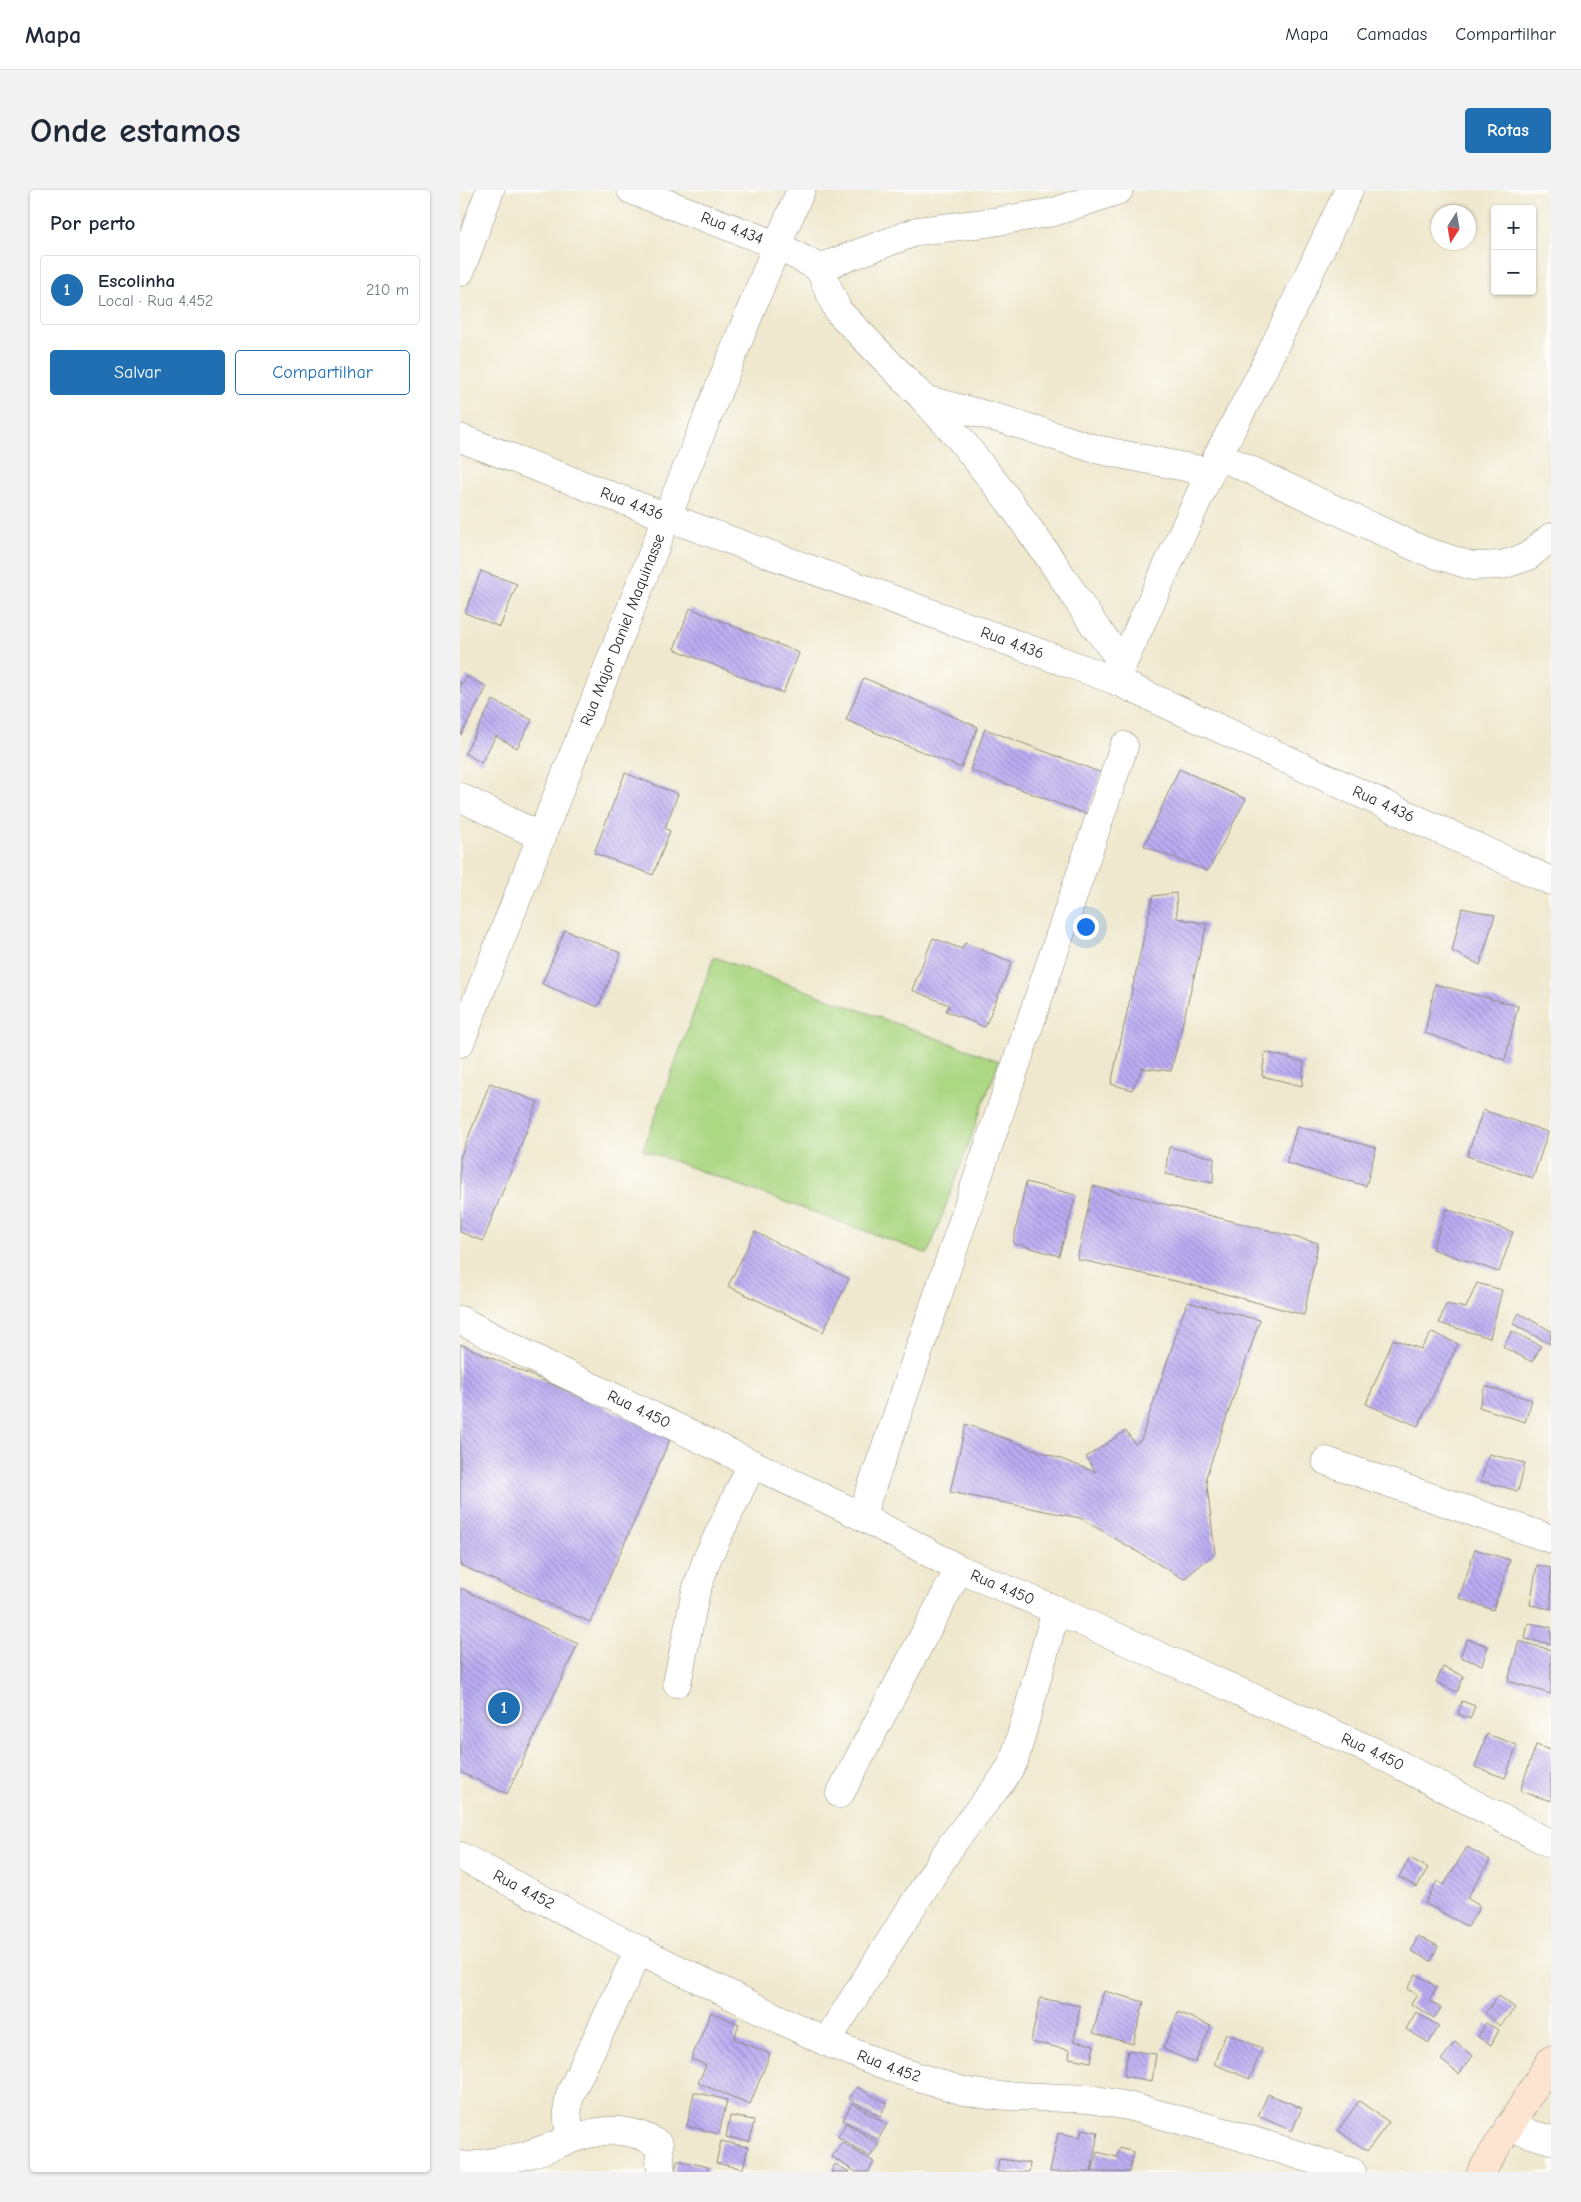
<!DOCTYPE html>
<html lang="pt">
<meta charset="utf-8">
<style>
:root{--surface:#fff;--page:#f2f2f3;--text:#1f2937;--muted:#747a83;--line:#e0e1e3;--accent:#1f6fb2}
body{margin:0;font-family:"Comic Neue",sans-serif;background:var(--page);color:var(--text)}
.controls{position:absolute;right:15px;top:15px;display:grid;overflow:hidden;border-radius:5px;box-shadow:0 1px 4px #0004}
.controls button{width:45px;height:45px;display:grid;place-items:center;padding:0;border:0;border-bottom:1px solid var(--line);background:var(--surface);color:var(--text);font:25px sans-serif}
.compass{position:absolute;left:971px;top:15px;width:45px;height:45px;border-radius:50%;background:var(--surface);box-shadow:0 1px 4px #0004;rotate:191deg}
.you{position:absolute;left:625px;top:736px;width:18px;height:18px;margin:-12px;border:4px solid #fff;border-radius:50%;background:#1a73e8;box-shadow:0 0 0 8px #1a73e833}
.badge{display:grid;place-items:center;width:32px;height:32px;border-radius:50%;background:var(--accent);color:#fff;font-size:16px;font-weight:700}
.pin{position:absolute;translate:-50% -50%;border:2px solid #fff;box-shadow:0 1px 5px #0006}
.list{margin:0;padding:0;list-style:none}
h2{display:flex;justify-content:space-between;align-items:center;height:65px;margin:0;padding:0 20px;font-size:21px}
h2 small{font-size:16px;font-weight:400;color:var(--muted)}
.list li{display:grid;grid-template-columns:32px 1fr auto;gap:15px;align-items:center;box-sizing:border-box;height:70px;margin:0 10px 10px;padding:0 10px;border:1px solid var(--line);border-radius:5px}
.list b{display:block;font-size:19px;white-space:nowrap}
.list p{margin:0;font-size:16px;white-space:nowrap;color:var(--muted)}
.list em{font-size:16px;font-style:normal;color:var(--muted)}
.actions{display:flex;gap:10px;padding:15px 20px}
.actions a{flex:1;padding:11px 0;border:1px solid var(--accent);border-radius:5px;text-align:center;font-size:18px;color:var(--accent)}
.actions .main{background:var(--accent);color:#fff}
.map{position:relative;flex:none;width:1091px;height:1982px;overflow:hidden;border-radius:5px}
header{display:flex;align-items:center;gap:30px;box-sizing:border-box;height:70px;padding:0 25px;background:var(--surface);border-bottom:1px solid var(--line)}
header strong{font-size:24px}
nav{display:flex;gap:28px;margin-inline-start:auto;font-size:18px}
.intro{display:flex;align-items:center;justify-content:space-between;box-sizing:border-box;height:120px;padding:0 30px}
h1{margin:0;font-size:35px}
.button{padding:12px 22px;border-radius:5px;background:var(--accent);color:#fff;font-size:18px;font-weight:700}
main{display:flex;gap:30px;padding:0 30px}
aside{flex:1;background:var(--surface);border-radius:5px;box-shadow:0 1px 4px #0004}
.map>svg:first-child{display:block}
.grass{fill:#acd783;stroke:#6c8157}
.building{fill:url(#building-back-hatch)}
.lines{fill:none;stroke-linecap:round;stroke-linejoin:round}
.minor-casing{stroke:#8d8a7c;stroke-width:29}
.secondary-casing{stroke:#8d8a7c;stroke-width:29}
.minor{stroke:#fff;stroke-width:28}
.secondary{stroke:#fde4d1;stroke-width:28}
.labels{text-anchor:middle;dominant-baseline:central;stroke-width:5;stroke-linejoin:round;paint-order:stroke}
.street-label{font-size:16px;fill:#2b2b2b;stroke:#fdfcf7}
</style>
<header>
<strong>Mapa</strong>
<nav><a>Mapa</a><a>Camadas</a><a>Compartilhar</a></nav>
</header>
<div class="intro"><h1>Onde estamos</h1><a class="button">Rotas</a></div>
<main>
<aside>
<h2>Por perto<small></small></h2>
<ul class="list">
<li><span class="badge">1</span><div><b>Escolinha</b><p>Local · Rua 4.452</p></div><em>210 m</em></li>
</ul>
<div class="actions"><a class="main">Salvar</a><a>Compartilhar</a></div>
</aside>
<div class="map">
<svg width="1091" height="1982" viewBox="0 0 1091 1982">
<defs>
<pattern id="building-back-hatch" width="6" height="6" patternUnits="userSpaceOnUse" patternTransform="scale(1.25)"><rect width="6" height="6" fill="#baacf3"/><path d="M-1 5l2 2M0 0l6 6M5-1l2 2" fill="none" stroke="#978cc5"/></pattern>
</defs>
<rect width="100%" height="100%" fill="#fdfcf7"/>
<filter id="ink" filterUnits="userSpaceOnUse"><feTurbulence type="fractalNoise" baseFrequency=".02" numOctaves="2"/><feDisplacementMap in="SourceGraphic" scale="10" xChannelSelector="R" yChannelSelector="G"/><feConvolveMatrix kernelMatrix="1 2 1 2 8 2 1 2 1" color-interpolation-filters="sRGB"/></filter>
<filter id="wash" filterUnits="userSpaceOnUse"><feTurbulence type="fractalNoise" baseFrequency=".0096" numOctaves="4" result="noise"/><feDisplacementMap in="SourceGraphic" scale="20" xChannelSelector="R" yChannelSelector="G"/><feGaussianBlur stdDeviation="1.12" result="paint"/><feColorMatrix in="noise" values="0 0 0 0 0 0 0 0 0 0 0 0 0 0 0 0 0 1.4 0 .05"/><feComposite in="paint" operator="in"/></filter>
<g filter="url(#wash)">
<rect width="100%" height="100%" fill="#efe8ce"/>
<!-- grass -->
<polygon class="grass" points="254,767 539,871 468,1064 183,960"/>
<g id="blocks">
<!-- building -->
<g class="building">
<polygon points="21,381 57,394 40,437 5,423"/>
<polygon points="230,418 339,463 323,503 214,459"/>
<polygon points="7,486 27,497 1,545 0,492 3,493"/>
<polygon points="404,488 518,537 501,578 386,530"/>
<polygon points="33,510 72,530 57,558 36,546 21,573 5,563"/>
<polygon points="525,539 642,583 626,624 510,580"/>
<polygon points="719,579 786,609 748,681 684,656"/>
<polygon points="165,583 218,604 205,638 210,641 193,685 134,663"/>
<polygon points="716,703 717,728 747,734 711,881 682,878 672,900 651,894 693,706"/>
<polygon points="1002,718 1035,725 1020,775 992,761"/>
<polygon points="105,740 161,763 138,817 82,794"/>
<polygon points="473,748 502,759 505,753 552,772 525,837 486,821 489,815 452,800"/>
<polygon points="975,794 1058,816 1045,870 965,843"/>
<polygon points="805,862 844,872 842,896 802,886"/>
<polygon points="30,893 78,912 23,1051 0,1042 0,968"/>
<polygon points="1023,920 1088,942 1073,988 1007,966"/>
<polygon points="837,936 916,958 906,996 826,973"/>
<polygon points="709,957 754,968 753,993 705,984"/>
<polygon points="566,992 616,1005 599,1066 553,1053"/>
<polygon points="633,996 858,1053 844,1125 728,1094 617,1069"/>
<polygon points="987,1019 1053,1042 1039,1082 972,1059"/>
<polygon points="295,1042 389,1089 363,1142 268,1096"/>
<polygon points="1017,1093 1042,1100 1030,1148 979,1133 986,1114 1006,1118"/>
<polygon points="727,1112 800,1130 746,1287 755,1363 724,1389 620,1328 490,1302 506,1234 636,1282 626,1267 666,1241 675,1254 681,1250"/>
<polygon points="1059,1123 1091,1141 1090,1154 1053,1134"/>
<polygon points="1052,1141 1081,1156 1072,1172 1043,1157"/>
<polygon points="972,1142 998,1154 958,1236 906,1214 933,1149 961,1159"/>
<polygon points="0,1154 211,1247 130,1432 0,1375"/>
<polygon points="1025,1196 1072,1210 1065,1232 1019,1217"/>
<polygon points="1029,1264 1065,1273 1058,1301 1021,1291"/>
<polygon points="1015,1359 1050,1370 1033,1420 999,1408"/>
<polygon points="1077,1375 1091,1378 1091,1419 1070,1415"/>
<polygon points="0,1398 118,1454 47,1604 0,1582"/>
<polygon points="1068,1433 1091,1437 1091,1454 1065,1449"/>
<polygon points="1007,1449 1028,1456 1022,1475 1000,1467"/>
<polygon points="1059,1451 1091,1460 1091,1504 1048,1491"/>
<polygon points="983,1477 1004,1486 997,1502 976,1492"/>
<polygon points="1002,1511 1015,1516 1010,1529 998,1524"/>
<polygon points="1027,1544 1057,1555 1045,1588 1015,1577"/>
<polygon points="1076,1555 1091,1560 1091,1611 1060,1601"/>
<polygon points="1007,1657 1030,1670 1007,1708 1020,1716 1008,1737 965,1713 977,1691 984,1695"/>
<polygon points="950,1668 968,1678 957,1697 939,1687"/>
<polygon points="958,1746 978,1756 971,1771 951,1761"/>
<polygon points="956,1784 977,1797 969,1810 981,1818 974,1828 951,1814 957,1805 947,1799"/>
<polygon points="644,1801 684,1812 673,1854 633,1843"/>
<polygon points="1039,1806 1055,1818 1040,1836 1025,1823"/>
<polygon points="580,1808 620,1816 614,1851 634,1855 631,1872 609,1868 610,1860 571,1852"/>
<polygon points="251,1822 279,1834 274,1849 310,1864 290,1914 238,1893 246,1875 231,1869"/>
<polygon points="718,1822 751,1836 735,1873 703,1859"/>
<polygon points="956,1822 979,1836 969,1853 946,1839"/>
<polygon points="1026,1833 1039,1840 1031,1855 1018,1847"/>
<polygon points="766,1843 802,1858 790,1889 754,1874"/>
<polygon points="995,1852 1013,1866 999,1884 981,1870"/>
<polygon points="668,1860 696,1864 692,1891 664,1886"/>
<polygon points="397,1897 427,1913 420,1926 389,1909"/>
<polygon points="234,1902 267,1910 259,1944 227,1936"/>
<polygon points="808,1904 842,1918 832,1941 798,1926"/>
<polygon points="899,1911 929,1932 907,1961 878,1940"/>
<polygon points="392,1913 427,1934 418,1950 383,1930"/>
<polygon points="270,1926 294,1930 290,1951 266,1947"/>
<polygon points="386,1933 419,1954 410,1967 378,1947"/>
<polygon points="622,1939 638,1942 631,1982 590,1982 598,1943 620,1947"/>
<polygon points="261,1951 288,1957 283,1979 256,1973"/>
<polygon points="382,1952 414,1972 408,1982 396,1982 372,1967"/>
<polygon points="659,1958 674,1962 669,1982 632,1982 637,1962 657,1967"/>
<polygon points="539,1969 570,1973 569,1982 537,1982"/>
<polygon points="218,1970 248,1977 247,1982 214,1982"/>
<polygon points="375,1974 390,1982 371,1982"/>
</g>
</g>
</g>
<g filter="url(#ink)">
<use href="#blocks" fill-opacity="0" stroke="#8d8a7c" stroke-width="1"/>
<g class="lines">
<defs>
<g id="minor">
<path id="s1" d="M171 0 317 55 359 78 458 41 533 32 594 22 659 0"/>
<polyline points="359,78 378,121 464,209 501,250 549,311 591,370 634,435 663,473"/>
<polyline points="0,82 30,0"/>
<polyline points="464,209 545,230 635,259 750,282"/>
<path id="s2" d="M0 248 207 327 654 490 1091 691"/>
<polyline points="758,265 962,360 1012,376 1042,375 1067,367 1091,347"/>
<polyline points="654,490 663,473 758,265 802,182 889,0"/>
<polyline points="0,607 82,647"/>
<path id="s3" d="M0 853 207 327 317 55 341 0"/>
<path id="s4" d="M0 1130 95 1179 401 1326 499 1379 596 1420 917 1563 1091 1654"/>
<polyline points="866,1271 1091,1349"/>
<polyline points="401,1326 433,1237 664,556"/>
<polyline points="217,1493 236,1401 247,1369 292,1274"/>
<polyline points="380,1604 499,1379"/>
<path id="s5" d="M0 1666 179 1760 366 1852 440 1881 503 1901 528 1905 630 1909 668 1916 772 1944 892 1982"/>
<polyline points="366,1852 492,1654 543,1589 554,1571 596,1420"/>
<polyline points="1048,1937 1091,1950"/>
<path d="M112 1947C106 1931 107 1920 110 1904L179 1760"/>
<path d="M0 1975 10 1976C30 1972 51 1970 70 1964 115 1949 154 1925 199 1955L201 1982"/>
</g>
<polyline id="secondary" points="1021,1982 1091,1870"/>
</defs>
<!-- minor casing -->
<use href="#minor" class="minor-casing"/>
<!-- secondary casing -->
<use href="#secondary" class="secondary-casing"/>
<!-- minor -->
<use href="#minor" class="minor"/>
<!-- secondary -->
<use href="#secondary" class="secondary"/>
</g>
</g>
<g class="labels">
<!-- street labels -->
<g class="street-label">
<text stroke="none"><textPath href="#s1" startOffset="108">Rua 4.434</textPath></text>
<text stroke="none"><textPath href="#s2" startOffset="184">Rua 4.436</textPath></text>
<text stroke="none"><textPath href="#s3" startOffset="444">Rua Major Daniel Maquinasse</textPath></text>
<text stroke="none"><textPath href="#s2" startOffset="589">Rua 4.436</textPath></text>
<text stroke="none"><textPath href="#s2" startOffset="994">Rua 4.436</textPath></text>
<text stroke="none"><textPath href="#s4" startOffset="200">Rua 4.450</textPath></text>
<text stroke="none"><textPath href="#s4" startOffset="605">Rua 4.450</textPath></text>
<text stroke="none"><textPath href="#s4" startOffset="1010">Rua 4.450</textPath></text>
<text stroke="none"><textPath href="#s5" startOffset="72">Rua 4.452</textPath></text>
<text stroke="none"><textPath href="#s5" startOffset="478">Rua 4.452</textPath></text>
</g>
</g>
</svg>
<div class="controls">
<button>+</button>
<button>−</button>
</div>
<svg class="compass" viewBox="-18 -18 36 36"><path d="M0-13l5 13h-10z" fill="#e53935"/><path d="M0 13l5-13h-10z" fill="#747a83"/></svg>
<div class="you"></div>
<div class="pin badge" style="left:44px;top:1518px">1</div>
</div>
</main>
